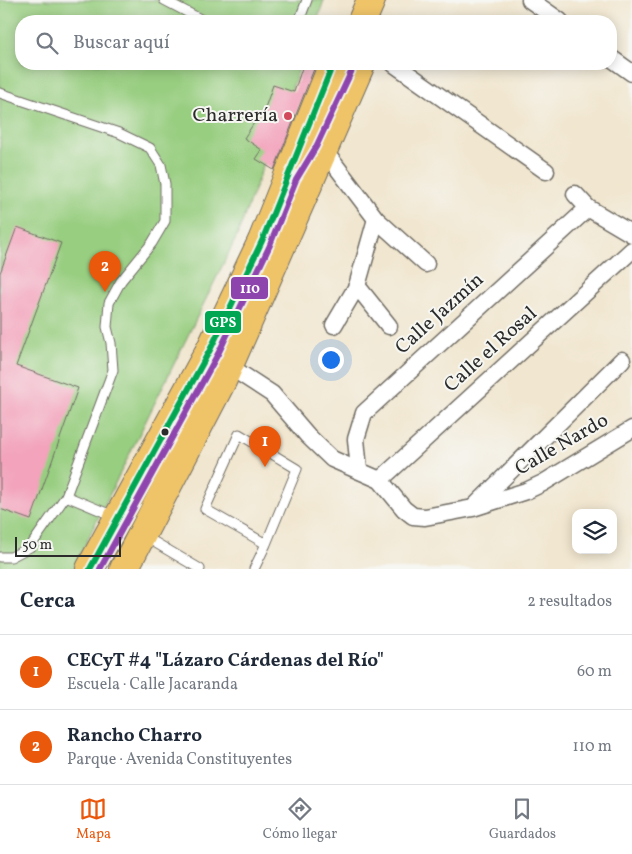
<!DOCTYPE html>
<html lang="es">
<meta charset="utf-8">
<style>
:root{--surface:#fff;--page:#f2f2f3;--text:#1f2937;--muted:#747a83;--line:#e0e1e3;--accent:#ea580c}
body{margin:0;font-family:Vollkorn,serif;background:var(--page);color:var(--text)}
.controls{position:absolute;right:15px;bottom:15px;display:grid;overflow:hidden;border-radius:10px;box-shadow:0 2px 12px #0003}
.controls button{width:45px;height:45px;display:grid;place-items:center;padding:0;border:0;border-bottom:1px solid var(--line);background:var(--surface);color:var(--text);font:25px sans-serif}
.scale{position:absolute;left:15px;bottom:12px;width:106px;box-sizing:border-box;padding-left:5px;border:2px solid #2b2b2b;border-top:0;font-size:14px;line-height:18px;white-space:nowrap;color:#2b2b2b;-webkit-text-stroke:4px #f6f6f2;paint-order:stroke}
.you{position:absolute;left:330px;top:359px;width:18px;height:18px;margin:-12px;border:4px solid #fff;border-radius:50%;background:#1a73e8;box-shadow:0 0 0 8px #1a73e833}
.badge{display:grid;place-items:center;width:32px;height:32px;border-radius:50%;background:var(--accent);color:#fff;font-size:16px;font-weight:700}
.pin{position:absolute;translate:-50% -41px;filter:drop-shadow(0 1px 2px #0008)}
.pin::after{content:'';position:absolute;top:26px;width:18px;height:15px;background:inherit;clip-path:polygon(0 0,100% 0,50% 100%)}
.list{margin:0;padding:0;list-style:none}
h2{display:flex;justify-content:space-between;align-items:center;height:65px;margin:0;padding:0 20px;font-size:21px}
h2 small{font-size:16px;font-weight:400;color:var(--muted)}
.list li{display:grid;grid-template-columns:32px 1fr auto;gap:15px;align-items:center;box-sizing:border-box;height:75px;padding:0 20px;border-top:1px solid var(--line)}
.list b{display:block;font-size:19px;white-space:nowrap}
.list p{margin:0;font-size:16px;white-space:nowrap;color:var(--muted)}
.list em{font-size:16px;font-style:normal;color:var(--muted)}
.icon{flex:none;width:28px;height:28px;fill:none;stroke:currentColor;stroke-width:2;stroke-linecap:round;stroke-linejoin:round}
.map{position:relative;flex:none;width:632px;height:569px;overflow:hidden}
.search{position:absolute;background:var(--surface);box-shadow:0 2px 12px #0003;left:15px;right:15px;top:15px;height:55px;display:flex;align-items:center;gap:12px;box-sizing:border-box;padding:0 18px;border-radius:20px;color:var(--muted);font-size:19px}
.sheet{height:215px;background:var(--surface)}
nav{display:flex;justify-content:space-around;align-items:center;box-sizing:border-box;height:70px;border-top:1px solid var(--line);background:var(--surface);font-size:14px;color:var(--muted)}
nav a{display:grid;justify-items:center;gap:2px}
nav .on{color:var(--accent)}
.map>svg:first-child{display:block}
.green{fill:#98ce80;stroke:#627c56}
.building{fill:#f3a3bc}
.lines{fill:none;stroke-linecap:round;stroke-linejoin:round}
.service-casing{stroke:#706c64;stroke-width:11}
.minor-casing{stroke:#706c64;stroke-width:19}
.trunk-casing{stroke:#706c64;stroke-width:30}
.service{stroke:#fff;stroke-width:9}
.minor{stroke:#fff;stroke-width:16}
.trunk{stroke:#efc469;stroke-width:28}
.bus-1-casing{stroke:#f6f6f2;stroke-width:10}
.bus-2-casing{stroke:#f6f6f2;stroke-width:10}
.bus-1{stroke:#00a651;stroke-width:6}
.bus-2{stroke:#8e44ad;stroke-width:6}
.poi-dot{fill:#d1495b;stroke:#f6f6f2;stroke-width:2}
.bus-dot{fill:#2b2b2b;stroke:#f6f6f2;stroke-width:2}
.labels{text-anchor:middle;dominant-baseline:central;stroke-width:4;stroke-linejoin:round;paint-order:stroke}
.poi-label{font-size:20px;fill:#2b2b2b;stroke:#f6f6f2;text-anchor:end}
.street-label{font-size:20px;fill:#2b2b2b;stroke:#f6f6f2}
.line-badge{stroke:#f6f6f2;stroke-width:2}
.badge-label{font-size:14px;text-anchor:middle;font-weight:bold;fill:#fff}
</style>
<div class="map">
<svg width="632" height="569" viewBox="0 0 632 569">
<rect width="100%" height="100%" fill="#f6f6f2"/>
<filter id="ink" filterUnits="userSpaceOnUse"><feTurbulence type="fractalNoise" baseFrequency=".02" numOctaves="2"/><feDisplacementMap in="SourceGraphic" scale="10" xChannelSelector="R" yChannelSelector="G"/><feConvolveMatrix kernelMatrix="1 2 1 2 8 2 1 2 1" color-interpolation-filters="sRGB"/></filter>
<filter id="wash" filterUnits="userSpaceOnUse"><feTurbulence type="fractalNoise" baseFrequency=".0096" numOctaves="4" result="noise"/><feDisplacementMap in="SourceGraphic" scale="20" xChannelSelector="R" yChannelSelector="G"/><feGaussianBlur stdDeviation="1.12" result="paint"/><feColorMatrix in="noise" values="0 0 0 0 0 0 0 0 0 0 0 0 0 0 0 0 0 1.4 0 .05"/><feComposite in="paint" operator="in"/></filter>
<g filter="url(#wash)">
<rect width="100%" height="100%" fill="#f1e6cf"/>
<!-- green -->
<polygon class="green" points="0,0 324,0 317,21 21,21 21,64 301,64 237,236 73,569 0,569"/>
<g id="blocks">
<!-- building -->
<g class="building">
<polygon points="303,65 314,69 274,170 256,159 262,150 244,138 266,105 273,85 294,92"/>
<polygon points="17,227 61,243 16,366 78,388 31,520 0,509 0,273"/>
</g>
</g>
</g>
<g filter="url(#ink)">
<use href="#blocks" fill-opacity="0" stroke="#706c64" stroke-width="1"/>
<g class="lines">
<defs>
<g id="service">
<polyline points="164,0 204,21"/>
<polyline points="299,21 307,0"/>
<polyline points="0,93 119,133 150,148 161,165 165,184 165,221 152,243 121,281 109,303 107,327 111,343 113,370 66,496 116,517"/>
<polyline points="144,536 200,569"/>
<polyline points="0,557 11,557 30,547 66,496"/>
<polyline points="254,569 266,544 297,469 239,434 205,509 266,544"/>
</g>
<g id="minor">
<polyline points="530,0 560,21"/>
<polyline points="611,58 632,73"/>
<polyline points="394,64 546,171"/>
<polyline points="323,149 376,219 426,264"/>
<polyline points="575,194 588,208 632,234"/>
<polyline points="357,286 389,326"/>
<polyline points="334,325 357,286 376,219"/>
<polyline points="229,366 272,394 308,436 332,459 380,480 404,509 413,516 425,517 473,508 526,491 543,483 632,429"/>
<polyline points="359,470 356,439 364,413 588,208"/>
<polyline points="380,480 632,250"/>
<polyline points="475,506 622,360"/>
</g>
<g id="trunk">
<polyline points="362,21 371,0"/>
<polyline points="90,569 211,348 262,241 333,64"/>
<polyline points="124,569 223,379 361,64"/>
</g>
</defs>
<!-- service casing -->
<use href="#service" class="service-casing"/>
<!-- minor casing -->
<use href="#minor" class="minor-casing"/>
<!-- trunk casing -->
<use href="#trunk" class="trunk-casing"/>
<!-- service -->
<use href="#service" class="service"/>
<!-- minor -->
<use href="#minor" class="minor"/>
<!-- trunk -->
<use href="#trunk" class="trunk"/>
<defs>
<polyline id="bus-1" points="90,569 211,348 262,241 333,64"/>
<polyline id="bus-2" points="100,569 219,352 270,245 296,180 316,147 353,68"/>
</defs>
<!-- bus-1 casing -->
<use href="#bus-1" class="bus-1-casing"/>
<!-- bus-2 casing -->
<use href="#bus-2" class="bus-2-casing"/>
<!-- bus-1 -->
<use href="#bus-1" class="bus-1"/>
<!-- bus-2 -->
<use href="#bus-2" class="bus-2"/>
</g>
</g>
<!-- markers -->
<circle class="poi-dot" cx="288" cy="116" r="5"/>
<circle class="bus-dot" cx="165" cy="432" r="4.5"/>
<g class="labels">
<!-- poi labels -->
<g class="poi-label">
<text x="278" y="116">Charrería</text>
</g>
<!-- street labels -->
<g class="street-label">
<text transform="translate(440 314) rotate(-42)">Calle Jazmín</text>
<text transform="translate(491 350) rotate(-42)">Calle el Rosal</text>
<text transform="translate(562 445) rotate(-30)">Calle Nardo</text>
</g>
</g>
<g class="line-badge">
<rect x="230" y="276" width="39" height="24" rx="5" fill="#8e44ad"/>
<rect x="204" y="310" width="38" height="24" rx="5" fill="#00a651"/>
</g>
<g class="badge-label">
<text x="250" y="293">110</text>
<text x="223" y="327">GPS</text>
</g>
</svg>
<div class="controls">
<button><svg class="icon" aria-label="layers" viewBox="0 0 24 24"><path d="M12 4l9 5-9 5-9-5zM3 14l9 5 9-5"/></svg></button>
</div>
<div class="scale">50 m</div>
<div class="you"></div>
<div class="pin badge" style="left:265px;top:467px">1</div>
<div class="pin badge" style="left:105px;top:292px">2</div>
<div class="search"><svg class="icon" aria-label="search" viewBox="0 0 24 24"><circle cx="10" cy="10" r="6"/><path d="M15 15l6 6"/></svg>Buscar aquí</div>
</div>
<section class="sheet">
<h2>Cerca<small>2 resultados</small></h2>
<ul class="list">
<li><span class="badge">1</span><div><b>CECyT #4 &quot;Lázaro Cárdenas del Río&quot;</b><p>Escuela · Calle Jacaranda</p></div><em>60 m</em></li>
<li><span class="badge">2</span><div><b>Rancho Charro</b><p>Parque · Avenida Constituyentes</p></div><em>110 m</em></li>
</ul>
</section>
<nav>
<a class="on"><svg class="icon" aria-label="map" viewBox="0 0 24 24"><path d="M3 6l6-2 6 2 6-2v14l-6 2-6-2-6 2zM9 4v14M15 6v14"/></svg>Mapa</a>
<a><svg class="icon" aria-label="directions" viewBox="0 0 24 24"><path d="M12 3l9 9-9 9-9-9zM9 14v-3h6M13 9l2 2-2 2"/></svg>Cómo llegar</a>
<a><svg class="icon" aria-label="saved" viewBox="0 0 24 24"><path d="M7 4h10v16l-5-4-5 4z"/></svg>Guardados</a>
</nav>
